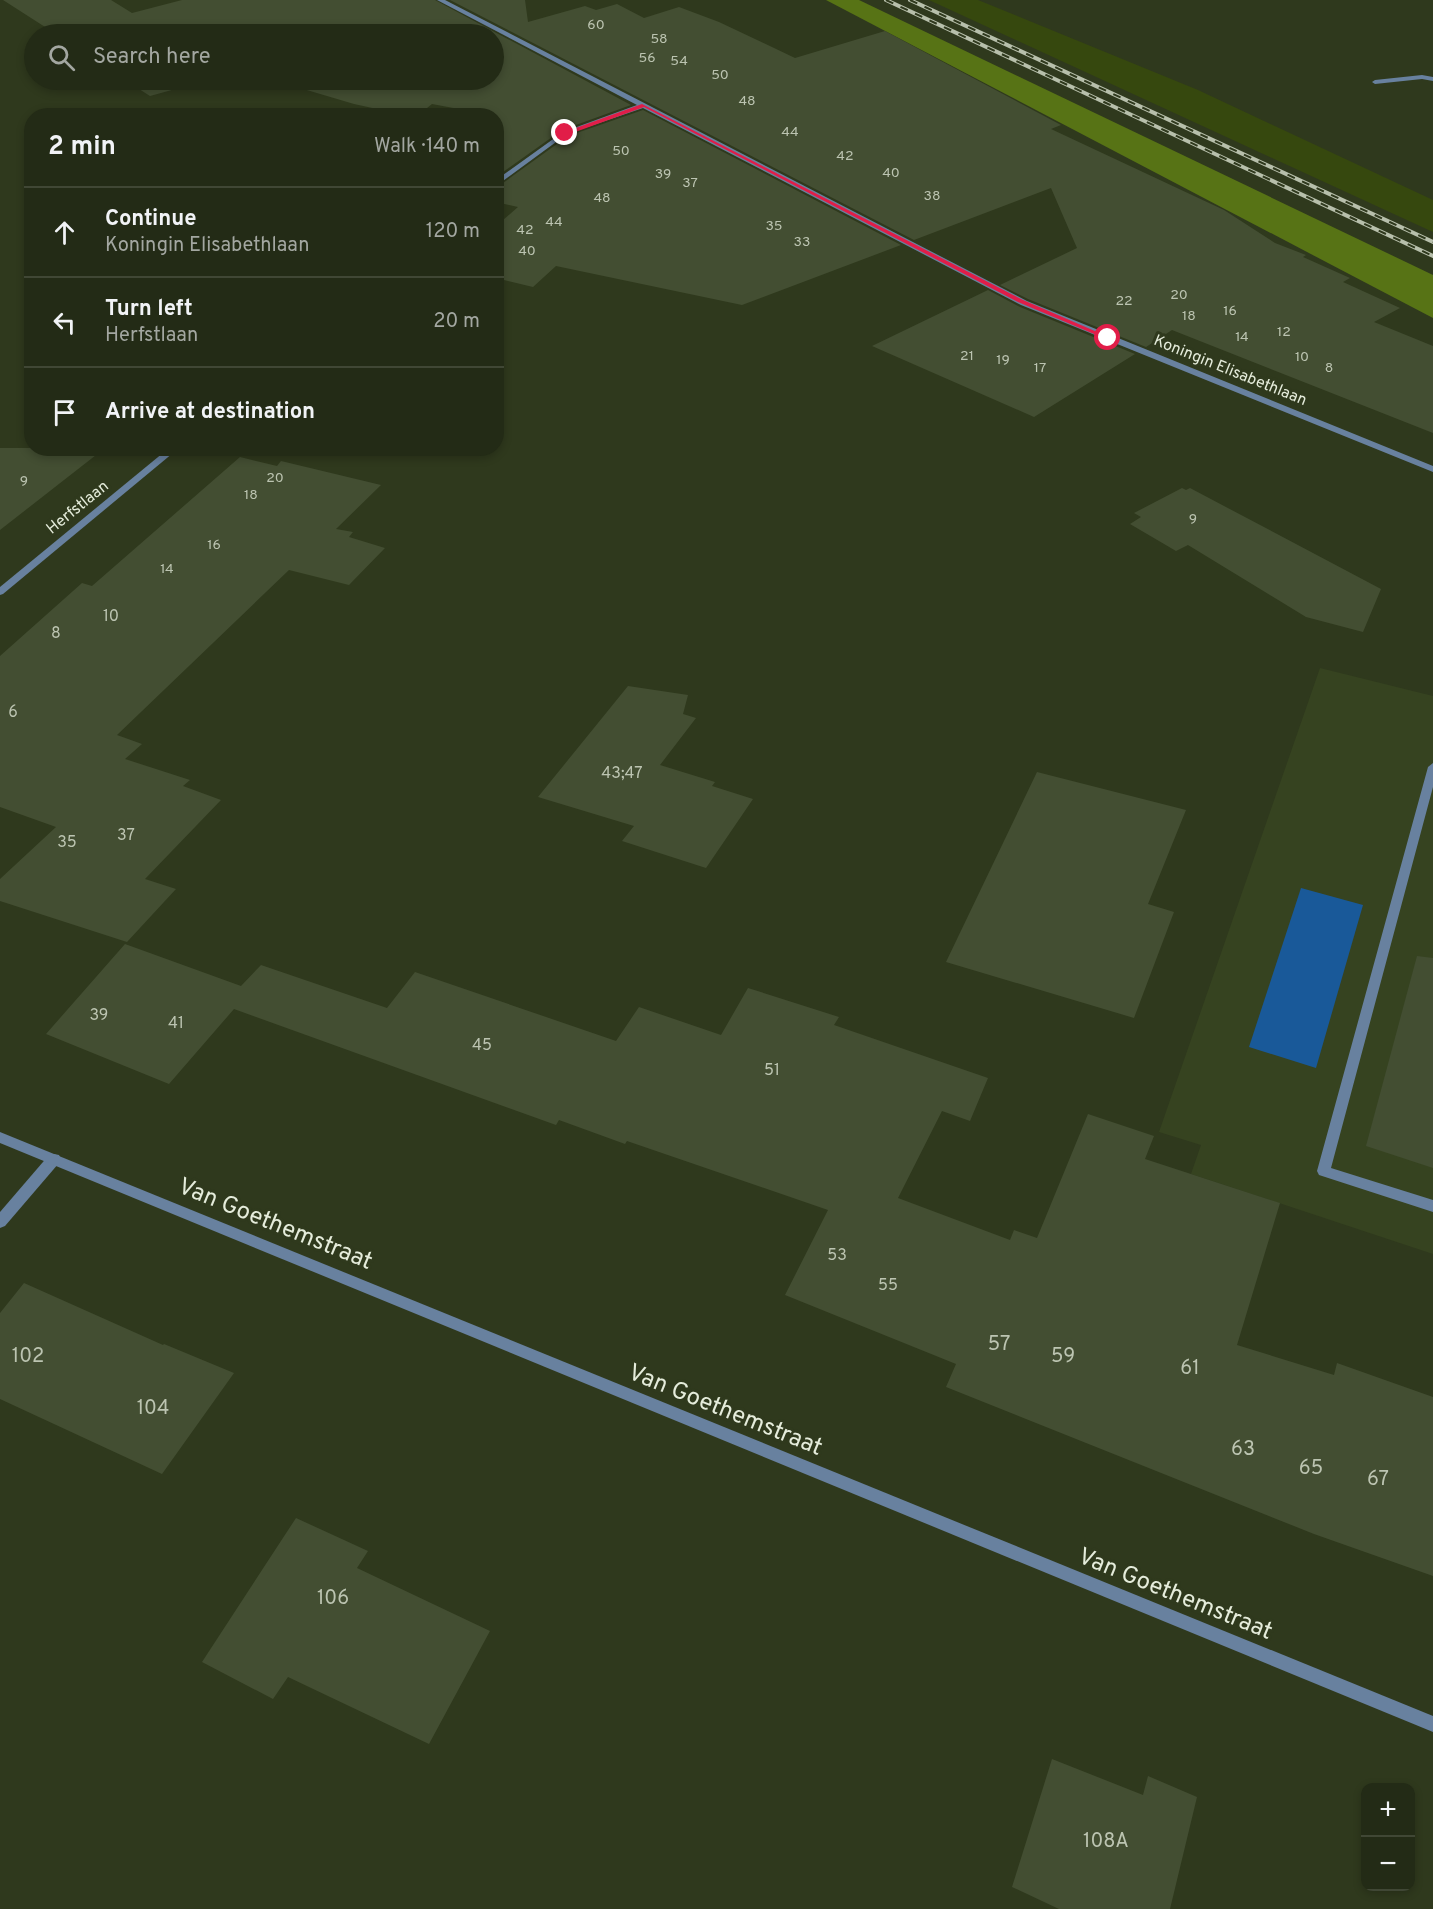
<!DOCTYPE html>
<meta charset="utf-8">
<style>
:root{--surface:#232b16;--page:#2b331f;--text:#f1f3f6;--muted:#a3a7a1;--line:#404735}
body{margin:0;font-family:Overpass,sans-serif;background:var(--page);color:var(--text)}
.controls{position:absolute;right:18px;bottom:18px;display:grid;overflow:hidden;border-radius:12px;box-shadow:0 3px 9px #0003}
.controls button{width:54px;height:54px;display:grid;place-items:center;padding:0;border:0;border-bottom:2px solid var(--line);background:var(--surface);color:var(--text);font:30px sans-serif}
.stop{position:absolute;width:18px;height:18px;margin:-14px;border:4px solid #e11d48;border-radius:50%;background:#fff}
.stop.end{background:#e11d48;border-color:#fff;box-shadow:0 2px 6px #0008}
.list{margin:0;padding:0;list-style:none}
h2{display:flex;justify-content:space-between;align-items:center;height:78px;margin:0;padding:0 24px;font-size:26px}
h2 small{font-size:20px;font-weight:400;color:var(--muted)}
.list li{display:grid;grid-template-columns:39px 1fr auto;gap:18px;align-items:center;box-sizing:border-box;height:90px;padding:0 24px;border-top:2px solid var(--line)}
.list b{display:block;font-size:22px;white-space:nowrap}
.list p{margin:0;font-size:20px;white-space:nowrap;color:var(--muted)}
.list em{font-size:20px;font-style:normal;color:var(--muted)}
.icon{flex:none;width:33px;height:33px;fill:none;stroke:currentColor;stroke-width:2;stroke-linecap:round;stroke-linejoin:round}
.map{position:relative;flex:none;width:1433px;height:1909px;overflow:hidden}
.search{position:absolute;background:var(--surface);box-shadow:0 3px 9px #0003;left:24px;top:24px;width:480px;height:66px;display:flex;align-items:center;gap:15px;box-sizing:border-box;padding:0 21px;border-radius:33px;color:var(--muted);font-size:22px}
.panel{position:absolute;background:var(--surface);box-shadow:0 3px 9px #0003;left:24px;top:108px;width:480px;height:348px;border-radius:24px}
.map>svg:first-child{display:block}
.built{fill:#364320}
.green{fill:#36480e}
.forest{fill:#577315}
.water{fill:#195999}
.building{fill:#434e32}
.lines{fill:none;stroke-linecap:round;stroke-linejoin:round}
.lane{fill:#68819f;fill-rule:evenodd}
.street{fill:#68819f;fill-rule:evenodd}
.rail-casing{stroke:#b7bfab;stroke-width:4}
.rail{stroke:#2f391d;stroke-width:2;stroke-dasharray:8;stroke-linecap:butt}
.route{fill:#e11d48}
.labels{text-anchor:middle;dominant-baseline:central;stroke-width:6;stroke-linejoin:round;paint-order:stroke}
.far-number-label{font-size:14px;fill:#bcc4b1}
.far-street-label{font-size:16px;fill:#e5ecdb;stroke:#2f391d}
.number-label{font-size:16px;fill:#bcc4b1}
.near-number-label{font-size:20px;fill:#bcc4b1}
.near-street-label{font-size:24px;fill:#e5ecdb;stroke:#2f391d}
</style>
<div class="map">
<svg width="1433" height="1909" viewBox="0 0 1433 1909">
<rect width="100%" height="100%" fill="#2f391d"/>
<!-- built -->
<polygon class="built" points="1320,668 1433,696 1433,1254 1191,1174 1201,1145 1159,1132"/>
<!-- green -->
<polygon class="green" points="929,0 978,0 1198,90 1433,200 1433,232"/>
<!-- forest -->
<polygon class="forest" points="826,0 859,0 1433,275 1433,318"/>
<!-- water -->
<polygon class="water" points="1301,888 1363,905 1316,1068 1249,1047"/>
<!-- building -->
<g class="building">
<polygon points="3,0 111,0 132,13 182,0 435,0 631,105 562,130 496,177 496,116 432,104 417,116 409,116 354,104 273,80 494,80 494,34 56,34"/>
<polygon points="450,0 525,0 528,22 585,6 596,10 617,4 644,18 679,7 719,22 795,58 885,31 1061,125 1051,129 1224,210 1275,243 1306,255 1303,257 1350,278 1343,282 1400,308 1374,322 1433,346 1433,433 1172,330 1146,347 1028,299 1000,285 1077,248 1051,188 914,240"/>
<polygon points="125,80 208,80 150,96"/>
<polygon points="643,110 901,245 742,305 556,266 533,287 496,278 496,226 518,207 496,202 496,188 568,136"/>
<polygon points="988,290 1020,307 1135,354 1034,417 872,346"/>
<polygon points="0,448 105,448 0,530"/>
<polygon points="240,457 277,466 281,461 381,485 336,529 353,532 349,537 385,548 349,585 289,570 117,735 142,744 125,759 190,780 183,786 221,800 145,879 176,889 127,942 0,901 0,879 56,827 0,807 0,656 82,583 92,586"/>
<polygon points="1182,488 1186,490 1190,488 1381,589 1363,632 1306,617 1188,545 1176,551 1130,524 1141,517 1134,513"/>
<polygon points="628,686 688,695 683,714 696,718 660,765 715,782 712,786 753,799 706,868 622,841 634,826 538,797"/>
<polygon points="1037,772 1186,810 1148,904 1174,912 1134,1018 946,962"/>
<polygon points="125,944 241,986 261,965 387,1008 415,972 616,1041 639,1007 721,1035 748,988 839,1017 834,1025 988,1078 970,1121 942,1111 898,1198 1010,1240 1014,1230 1037,1238 1088,1114 1154,1136 1145,1159 1280,1203 1237,1345 1334,1375 1337,1363 1433,1397 1433,1576 1314,1534 946,1387 956,1364 785,1295 828,1210 627,1141 625,1144 559,1120 556,1125 234,1009 169,1084 46,1034"/>
<polygon points="1417,956 1433,958 1433,1168 1366,1146"/>
<polygon points="24,1283 163,1345 164,1344 234,1373 162,1474 0,1399 0,1313"/>
<polygon points="296,1518 368,1551 357,1568 490,1631 429,1744 288,1677 273,1699 202,1662"/>
<polygon points="1052,1759 1143,1795 1148,1776 1197,1797 1170,1909 1059,1909 1012,1887"/>
</g>
<g class="lines">
<!-- lane -->
<g class="lane">
<polygon points="1433,763 1433,787 1331,1168 1433,1200 1433,1212 1319,1175 1317,1171 1428,767"/>
<polygon points="54,1154 59,1155 61,1159 59,1163 5,1226 0,1228 0,1212 49,1155"/>
</g>
<!-- street -->
<g class="street">
<polygon points="437,0 445,0 1027,301 1433,466 1433,472 1021,305 643,108 567,134 496,186 496,180 563,132 637,105"/>
<polygon points="1422,75 1433,77 1433,81 1422,79 1375,84 1372,82 1375,80"/>
<polygon points="169,448 179,448 3,594 0,595 0,587"/>
<polygon points="0,1132 1433,1716 1433,1732 0,1143"/>
</g>
<defs>
<g id="rail">
<polyline points="886,0 1433,256"/>
<polyline points="910,0 1433,242"/>
</g>
</defs>
<!-- rail casing -->
<use href="#rail" class="rail-casing"/>
<!-- rail -->
<use href="#rail" class="rail"/>
</g>
<!-- route -->
<polygon class="route" points="642,104 1023,300 1111,338 1106,339 1018,302 644,107 567,135 562,133"/>
<g class="labels">
<!-- far-number labels -->
<g class="far-number-label">
<text x="596" y="25">60</text>
<text x="659" y="39">58</text>
<text x="647" y="58">56</text>
<text x="679" y="61">54</text>
<text x="720" y="75">50</text>
<text x="747" y="101">48</text>
<text x="790" y="132">44</text>
<text x="621" y="151">50</text>
<text x="845" y="156">42</text>
<text x="891" y="173">40</text>
<text x="663" y="174">39</text>
<text x="690" y="183">37</text>
<text x="932" y="196">38</text>
<text x="602" y="198">48</text>
<text x="554" y="222">44</text>
<text x="774" y="226">35</text>
<text x="525" y="230">42</text>
<text x="802" y="242">33</text>
<text x="527" y="251">40</text>
<text x="1179" y="295">20</text>
<text x="1124" y="301">22</text>
<text x="1230" y="311">16</text>
<text x="1189" y="316">18</text>
<text x="1284" y="332">12</text>
<text x="1242" y="337">14</text>
<text x="967" y="356">21</text>
<text x="1302" y="357">10</text>
<text x="1003" y="360">19</text>
<text x="1040" y="368">17</text>
<text x="1329" y="368">8</text>
<text x="275" y="478">20</text>
<text x="24" y="481">9</text>
<text x="251" y="495">18</text>
<text x="1193" y="519">9</text>
<text x="214" y="545">16</text>
<text x="167" y="569">14</text>
</g>
<!-- far-street labels -->
<g class="far-street-label">
<text transform="translate(1230 371) rotate(22)">Koningin Elisabethlaan</text>
<text transform="translate(78 508) rotate(-39)">Herfstlaan</text>
</g>
<!-- number labels -->
<g class="number-label">
<text x="111" y="617">10</text>
<text x="56" y="634">8</text>
<text x="13" y="713">6</text>
<text x="622" y="774">43;47</text>
<text x="126" y="836">37</text>
<text x="67" y="843">35</text>
<text x="99" y="1016">39</text>
<text x="176" y="1024">41</text>
<text x="482" y="1046">45</text>
<text x="772" y="1071">51</text>
<text x="837" y="1256">53</text>
<text x="888" y="1286">55</text>
</g>
<!-- near-number labels -->
<g class="near-number-label">
<text x="999" y="1345">57</text>
<text x="28" y="1357">102</text>
<text x="1063" y="1357">59</text>
<text x="1190" y="1369">61</text>
<text x="153" y="1409">104</text>
<text x="1243" y="1450">63</text>
<text x="1311" y="1469">65</text>
<text x="1378" y="1480">67</text>
<text x="333" y="1599">106</text>
<text x="1106" y="1842">108A</text>
</g>
<!-- near-street labels -->
<g class="near-street-label">
<text transform="translate(275 1225) rotate(22)">Van Goethemstraat</text>
<text transform="translate(725 1411) rotate(22)">Van Goethemstraat</text>
<text transform="translate(1175 1595) rotate(22)">Van Goethemstraat</text>
</g>
</g>
</svg>
<div class="controls">
<button>+</button>
<button>−</button>
</div>
<div class="stop" style="left:1108px;top:338px"></div>
<div class="stop end" style="left:565px;top:133px"></div>
<div class="search"><svg class="icon" aria-label="search" viewBox="0 0 24 24"><circle cx="10" cy="10" r="6"/><path d="M15 15l6 6"/></svg>Search here</div>
<section class="panel">
<h2>2 min<small>Walk · 140 m</small></h2>
<ul class="list">
<li><svg class="icon" aria-label="ahead" viewBox="0 0 24 24"><path d="M12 20V5M6 11l6-6 6 6"/></svg><div><b>Continue</b><p>Koningin Elisabethlaan</p></div><em>120 m</em></li>
<li><svg class="icon" aria-label="left" viewBox="0 0 24 24"><path d="M17 20v-9H6M10 6l-5 5 5 5"/></svg><div><b>Turn left</b><p>Herfstlaan</p></div><em>20 m</em></li>
<li><svg class="icon" aria-label="arrive" viewBox="0 0 24 24"><path d="M6 21V4h12l-3 4 3 4H6"/></svg><div><b>Arrive at destination</b></div></li>
</ul>
</section>
</div>
